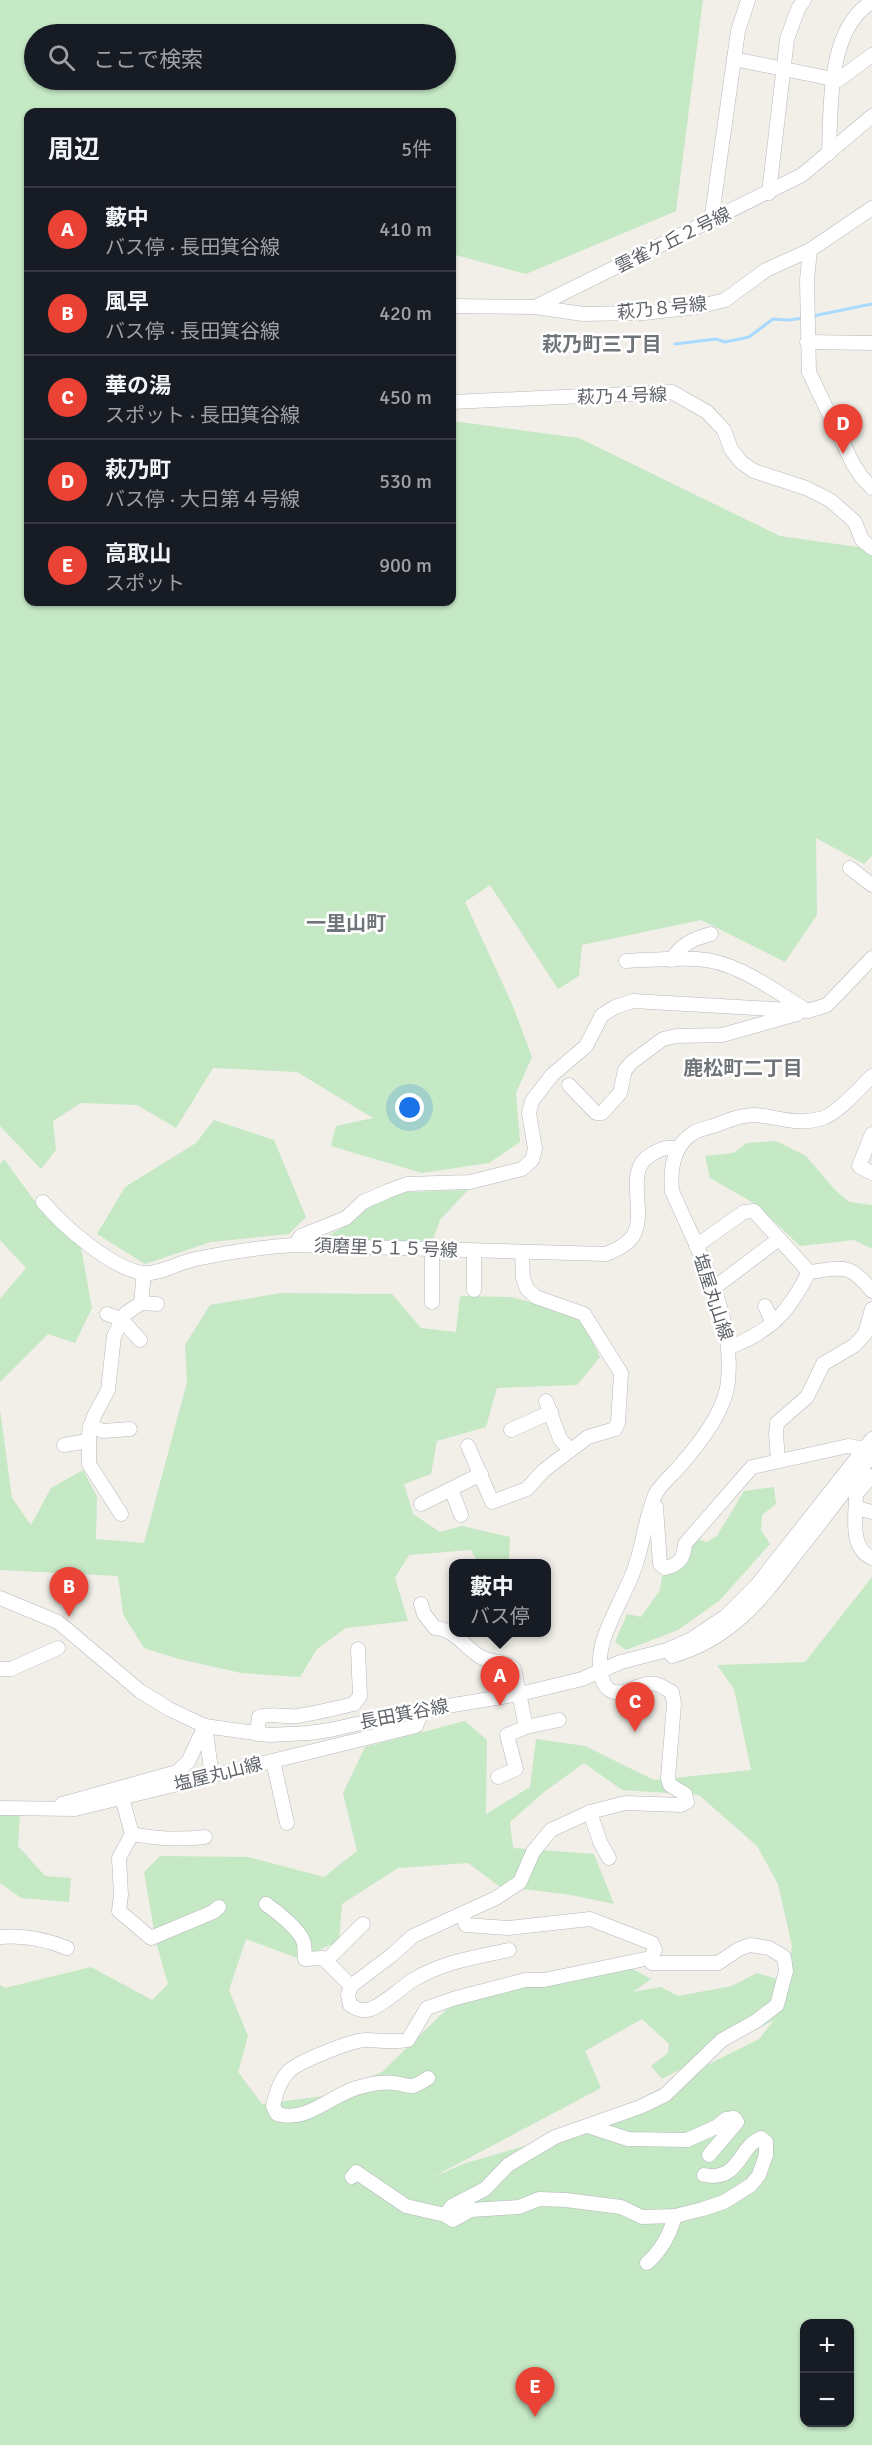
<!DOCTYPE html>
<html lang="ja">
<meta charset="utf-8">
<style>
:root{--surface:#171b24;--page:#242831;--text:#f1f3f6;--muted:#9ea1a6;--line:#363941;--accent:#ea4335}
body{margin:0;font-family:Signika,"Noto Sans JP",sans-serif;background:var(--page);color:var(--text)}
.controls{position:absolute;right:18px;bottom:18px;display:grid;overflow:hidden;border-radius:12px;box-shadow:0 2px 4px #0004}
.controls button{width:54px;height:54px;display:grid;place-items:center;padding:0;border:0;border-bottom:2px solid var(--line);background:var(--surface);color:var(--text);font:30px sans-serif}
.you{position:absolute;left:410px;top:1108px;width:21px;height:21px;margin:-15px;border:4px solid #fff;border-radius:50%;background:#1a73e8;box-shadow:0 0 0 9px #1a73e833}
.badge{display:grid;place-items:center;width:39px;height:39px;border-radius:50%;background:var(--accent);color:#fff;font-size:20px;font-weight:700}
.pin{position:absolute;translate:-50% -50px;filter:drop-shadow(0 2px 3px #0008)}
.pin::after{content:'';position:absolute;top:32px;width:21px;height:18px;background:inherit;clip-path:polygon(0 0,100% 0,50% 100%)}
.popup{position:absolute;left:449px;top:1559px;width:102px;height:78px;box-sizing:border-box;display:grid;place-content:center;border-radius:12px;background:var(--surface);filter:drop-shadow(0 2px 4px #0005);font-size:20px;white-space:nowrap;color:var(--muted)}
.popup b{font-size:22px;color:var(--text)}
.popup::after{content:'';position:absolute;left:50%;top:100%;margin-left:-12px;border:12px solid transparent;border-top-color:var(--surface)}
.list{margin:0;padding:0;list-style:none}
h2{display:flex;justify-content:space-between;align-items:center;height:78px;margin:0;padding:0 24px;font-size:26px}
h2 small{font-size:20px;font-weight:400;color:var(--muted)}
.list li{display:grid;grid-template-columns:39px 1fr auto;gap:18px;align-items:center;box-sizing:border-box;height:84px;padding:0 24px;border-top:2px solid var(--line)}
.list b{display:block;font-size:22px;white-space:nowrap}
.list p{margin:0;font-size:20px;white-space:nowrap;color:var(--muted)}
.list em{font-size:20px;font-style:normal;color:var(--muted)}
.icon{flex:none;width:33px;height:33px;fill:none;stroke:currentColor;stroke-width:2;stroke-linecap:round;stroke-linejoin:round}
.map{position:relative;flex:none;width:872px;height:2445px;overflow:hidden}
.search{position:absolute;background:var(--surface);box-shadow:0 2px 4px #0004;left:24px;top:24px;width:432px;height:66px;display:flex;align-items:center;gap:15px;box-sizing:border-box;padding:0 21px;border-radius:33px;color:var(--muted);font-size:22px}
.panel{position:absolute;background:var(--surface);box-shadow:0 2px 4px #0004;left:24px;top:108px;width:432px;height:498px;border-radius:12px}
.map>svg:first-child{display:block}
.green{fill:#c5e8c5;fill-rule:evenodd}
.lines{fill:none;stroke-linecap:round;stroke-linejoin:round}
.stream{stroke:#aadaff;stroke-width:3}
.minor-casing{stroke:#b5b8bc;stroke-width:15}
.minor{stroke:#fff;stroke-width:14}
.labels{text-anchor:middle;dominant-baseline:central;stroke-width:5;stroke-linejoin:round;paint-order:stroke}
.street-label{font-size:18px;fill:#5f6368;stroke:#fff}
.neighbourhood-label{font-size:20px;font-weight:bold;fill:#70757a;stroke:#fff}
</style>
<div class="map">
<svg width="872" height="2445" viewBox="0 0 872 2445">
<rect width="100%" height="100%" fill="#f1efe8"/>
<!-- green -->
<g class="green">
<path d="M0 0H703L676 211 526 274 452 254V112H28V602H452V421L579 438 780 536 872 549V856L864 864 816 838 817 915 785 962 701 920 582 945 579 976 558 989 490 885 465 902 513 1006 532 1057 516 1093 520 1142 489 1163 422 1173 331 1146 336 1126 373 1118 297 1072 213 1068 176 1128 137 1105 81 1103 53 1121 56 1150 41 1169 0 1126ZM34 34H446V80H34Z"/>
<polygon points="214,1120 274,1140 306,1217 289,1234 211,1242 145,1264 97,1234 125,1187 196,1143"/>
<polygon points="776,1141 806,1156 835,1190 849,1202 872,1205 872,1249 854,1240 800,1246 757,1205 710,1178 705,1156 733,1153 747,1143"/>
<polygon points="4,1159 44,1214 81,1247 92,1308 75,1343 48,1334 0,1382 0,1299 26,1268 0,1240 0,1164"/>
<polygon points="468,1190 440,1220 432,1242 318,1241 351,1223 373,1204 406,1192"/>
<polygon points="281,1293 392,1294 421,1328 456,1332 460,1296 510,1297 579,1314 600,1357 577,1385 497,1388 486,1427 437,1441 431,1474 404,1484 413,1514 440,1532 462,1526 510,1537 509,1563 478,1563 471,1550 409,1555 395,1578 408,1621 346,1628 317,1649 300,1677 241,1673 179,1659 144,1648 123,1614 118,1576 0,1570 0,1410 12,1498 31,1525 51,1488 83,1470 97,1496 96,1539 144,1543 187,1382 185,1345 210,1305"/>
<polygon points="774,1487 776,1504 762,1515 761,1530 770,1544 719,1601 678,1630 626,1650 615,1642 627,1614 641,1617 660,1590 662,1576 677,1571 694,1538 707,1542 717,1536 744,1491"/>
<path d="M872 1577V2445H0V1985L5 1988 91 1967 152 2000 168 1984 156 1942 144 1872 160 1856 248 1857 324 1877 357 1851 343 1793 365 1747 465 1721 487 1740 486 1814 530 1787 536 1739 585 1746 654 1780 751 1770 734 1689 717 1665 805 1662ZM584 1763 622 1790 699 1795 757 1846 778 1884 792 1946 788 1982 757 1973 732 1986 678 1996 661 1987 633 1992 651 1979 631 1968 525 1982 453 2003 382 2072 324 2096 262 2104 238 2072 248 2036 229 1990 246 1939 300 1959 339 1941 342 1904 398 1868 468 1863 499 1886 571 1895 614 1904 594 1854 513 1848 510 1822 544 1792ZM642 2019 669 2044 668 2053 651 2066 662 2079 774 2020 759 2039 573 2132 466 2163 433 2177 601 2088 585 2051ZM804 2324H850V2422H804Z"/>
<polygon points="0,1813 20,1815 18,1846 45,1876 71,1878 69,1902 21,1898 0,1883"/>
</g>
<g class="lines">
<!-- stream -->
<g class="stream">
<polyline points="813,316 872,304"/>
<polyline points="675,344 716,339 725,342 749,337 773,319 788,320 804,318"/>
</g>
<defs>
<g id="minor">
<polyline points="734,59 838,80 872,55"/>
<path d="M829 153C831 108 827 28 872 2"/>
<polyline points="769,193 787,39 798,9 804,0"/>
<polyline points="872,208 810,250 807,280 809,372 853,464 861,476 872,488"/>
<polyline points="711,222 738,31 748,0"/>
<polyline points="452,306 535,307 802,175 872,116"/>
<polyline points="535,307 583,314 644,313 697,307 725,300 766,270 810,250"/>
<polyline points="807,342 872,343"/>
<polyline points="452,402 672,392 707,412 724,430 731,449 741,462 754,471 806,488 830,500 855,522 862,540 872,548"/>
<polyline points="850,868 872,885"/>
<path d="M671 960C682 944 692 939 711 934"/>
<path d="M626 961C650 960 674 958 697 959 737 961 773 990 806 1010"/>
<polyline points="569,1085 596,1113 602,1113 620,1093 625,1070 632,1062 663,1039 676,1036 722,1035 797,1014"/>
<polyline points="872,1134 859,1166 872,1173"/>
<path d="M43 1202C63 1226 111 1268 143 1273 159 1275 179 1262 196 1259 229 1252 262 1247 295 1245L606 1254C616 1250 627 1245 633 1236 648 1210 622 1170 652 1154 662 1148 667 1147 678 1148"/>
<polyline points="295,1245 301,1236 346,1218 363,1202 388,1191 407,1184 470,1182 522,1169 532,1160 535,1149 529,1113 532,1101 552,1075 586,1046 602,1015 615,1007 633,1001 808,1011 827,1005 872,958"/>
<polyline points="696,1246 744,1212 754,1211 809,1272"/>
<polyline points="432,1249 432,1302"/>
<polyline points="474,1251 474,1290"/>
<polyline points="714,1288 779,1239"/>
<polyline points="141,1303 157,1304"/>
<polyline points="765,1306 773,1323"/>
<polyline points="107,1314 121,1319 140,1340"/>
<path d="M730 1347C772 1331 789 1311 809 1272 843 1268 849 1262 872 1291"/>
<polyline points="546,1401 560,1439 570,1450"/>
<polyline points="90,1426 103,1431 130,1429"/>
<polyline points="511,1430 551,1412"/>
<polyline points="64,1445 88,1441"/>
<polyline points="468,1446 492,1502 527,1489 543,1471 588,1437 615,1429 618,1423 621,1373 584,1314 536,1297 527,1289 523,1278 522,1252"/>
<polyline points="778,1460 776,1434 777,1423 807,1397 823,1364 855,1345 865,1334 872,1309"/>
<path d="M872 1476 856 1494C856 1516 849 1548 872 1558"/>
<polyline points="451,1489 461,1515"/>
<polyline points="421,1504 481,1474"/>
<path d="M656 1507 660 1564 665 1568C679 1565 684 1558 685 1544L752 1467 848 1446 864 1449"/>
<polyline points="856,1508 872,1512"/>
<polyline points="121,1514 89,1464 89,1433 94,1416 108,1390 114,1336 125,1314 141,1303 144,1273"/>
<polyline points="0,1598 58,1622 140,1691 169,1709 205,1726 269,1735 309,1733 330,1730 405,1713 520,1694 582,1679 621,1662 667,1650 690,1640 726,1616 757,1585 872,1439"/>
<path d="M421 1604 424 1614 435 1628C454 1629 464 1646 479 1656 491 1664 504 1659 514 1669L526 1727"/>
<path d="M672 1656C735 1638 764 1595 802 1546 826 1516 849 1485 872 1455"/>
<polyline points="0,1669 11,1669 58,1648"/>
<polyline points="205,1726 212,1776"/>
<path d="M257 1734 259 1717C271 1713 284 1717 297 1716 317 1713 336 1708 354 1704L360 1696 358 1649"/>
<polyline points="273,1761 287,1823"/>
<polyline points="498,1777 516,1769 507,1735 526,1727 559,1720"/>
<polyline points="122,1798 132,1834 119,1858 121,1895 119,1911 151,1938 213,1912 219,1907"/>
<polyline points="62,1804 177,1772 188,1762 205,1726"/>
<polyline points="0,1808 75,1809 416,1726 423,1710"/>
<polyline points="590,1812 600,1842 609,1858"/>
<path d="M132 1834C157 1839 180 1840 205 1837"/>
<path d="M266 1904C276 1911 302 1931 304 1944 305 1948 304 1954 305 1959L323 1958 351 1986"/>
<path d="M0 1937C24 1935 45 1939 67 1948"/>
<path d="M509 1950C477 1957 442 1962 413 1980 399 1989 387 2002 371 2009 363 2012 357 2009 350 2005L348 1995 351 1986 392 1955 413 1936 496 1898 520 1882 533 1852 551 1830 590 1812 625 1803 681 1805 687 1802 685 1794 670 1785 668 1778 674 1704 672 1692C667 1690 661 1685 656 1684 641 1680 621 1700 608 1689 599 1681 599 1661 601 1650 604 1629 626 1592 634 1570 643 1546 645 1519 655 1495 660 1485 671 1476 679 1467 699 1444 725 1412 728 1381 735 1314 698 1251 672 1191 670 1170 673 1146 693 1133 700 1129 711 1127 719 1124 734 1118 747 1113 764 1116 784 1119 802 1125 823 1118 838 1113 860 1088 872 1076"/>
<polyline points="326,1961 363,1924"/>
<path d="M428 2078C408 2091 413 2085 394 2083 381 2081 368 2085 356 2088 331 2096 305 2123 277 2114L273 2106C276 2094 279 2082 288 2072 297 2062 352 2040 366 2040 381 2040 393 2043 408 2040L427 2008 456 1998 525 1980H544L650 1958 655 1950 652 1943 590 1919 508 1928 466 1925 462 1915"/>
<polyline points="588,2126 628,2139 687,2140 716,2127 726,2119 734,2118 737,2122 709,2155"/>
<path d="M352 2177 356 2172 406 2206 445 2215 453 2220 471 2210 519 2207 539 2199 566 2200 621 2207 642 2217 675 2216 703 2209 724 2202 751 2185 759 2175 766 2155V2142L761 2138C738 2147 740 2182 704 2175"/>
<polyline points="445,2215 452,2206 485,2189 508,2165 555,2137 640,2107 665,2095 722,2040 756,2021 777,2005 786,1971 784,1957 769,1948 750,1945 739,1949 718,1963 652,1963 650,1958"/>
<path d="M647 2263C662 2250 670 2234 675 2216"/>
</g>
</defs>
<!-- minor casing -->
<use href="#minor" class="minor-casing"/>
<!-- minor -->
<use href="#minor" class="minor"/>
</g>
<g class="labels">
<!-- street labels -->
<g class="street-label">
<text transform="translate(673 240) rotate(-26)">雲雀ケ丘２号線</text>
<text transform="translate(662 308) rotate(-6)">萩乃８号線</text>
<text transform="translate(622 396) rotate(-2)">萩乃４号線</text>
<text transform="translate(386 1248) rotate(2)">須磨里５１５号線</text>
<text transform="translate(713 1297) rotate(72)">塩屋丸山線</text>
<text transform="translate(404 1714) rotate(-11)">長田箕谷線</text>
<text transform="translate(218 1774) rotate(-14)">塩屋丸山線</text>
</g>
<!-- neighbourhood labels -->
<g class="neighbourhood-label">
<text x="602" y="344">萩乃町三丁目</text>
<text x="346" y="923">一里山町</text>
<text x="743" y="1068">鹿松町二丁目</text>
</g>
</g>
</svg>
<div class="controls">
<button>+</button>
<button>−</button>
</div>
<div class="you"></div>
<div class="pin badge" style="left:500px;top:1706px">A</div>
<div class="popup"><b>藪中</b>バス停</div>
<div class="pin badge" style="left:69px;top:1617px">B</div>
<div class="pin badge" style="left:635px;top:1732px">C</div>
<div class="pin badge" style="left:843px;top:454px">D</div>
<div class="pin badge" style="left:535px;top:2417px">E</div>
<div class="search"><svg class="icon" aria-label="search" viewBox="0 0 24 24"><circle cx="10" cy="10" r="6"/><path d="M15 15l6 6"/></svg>ここで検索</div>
<section class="panel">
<h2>周辺<small>5件</small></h2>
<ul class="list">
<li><span class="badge">A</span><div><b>藪中</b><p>バス停 · 長田箕谷線</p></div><em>410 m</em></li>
<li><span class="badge">B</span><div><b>風早</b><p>バス停 · 長田箕谷線</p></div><em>420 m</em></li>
<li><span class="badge">C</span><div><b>華の湯</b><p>スポット · 長田箕谷線</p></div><em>450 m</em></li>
<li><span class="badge">D</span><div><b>萩乃町</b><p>バス停 · 大日第４号線</p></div><em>530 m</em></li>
<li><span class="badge">E</span><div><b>高取山</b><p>スポット</p></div><em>900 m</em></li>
</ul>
</section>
</div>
